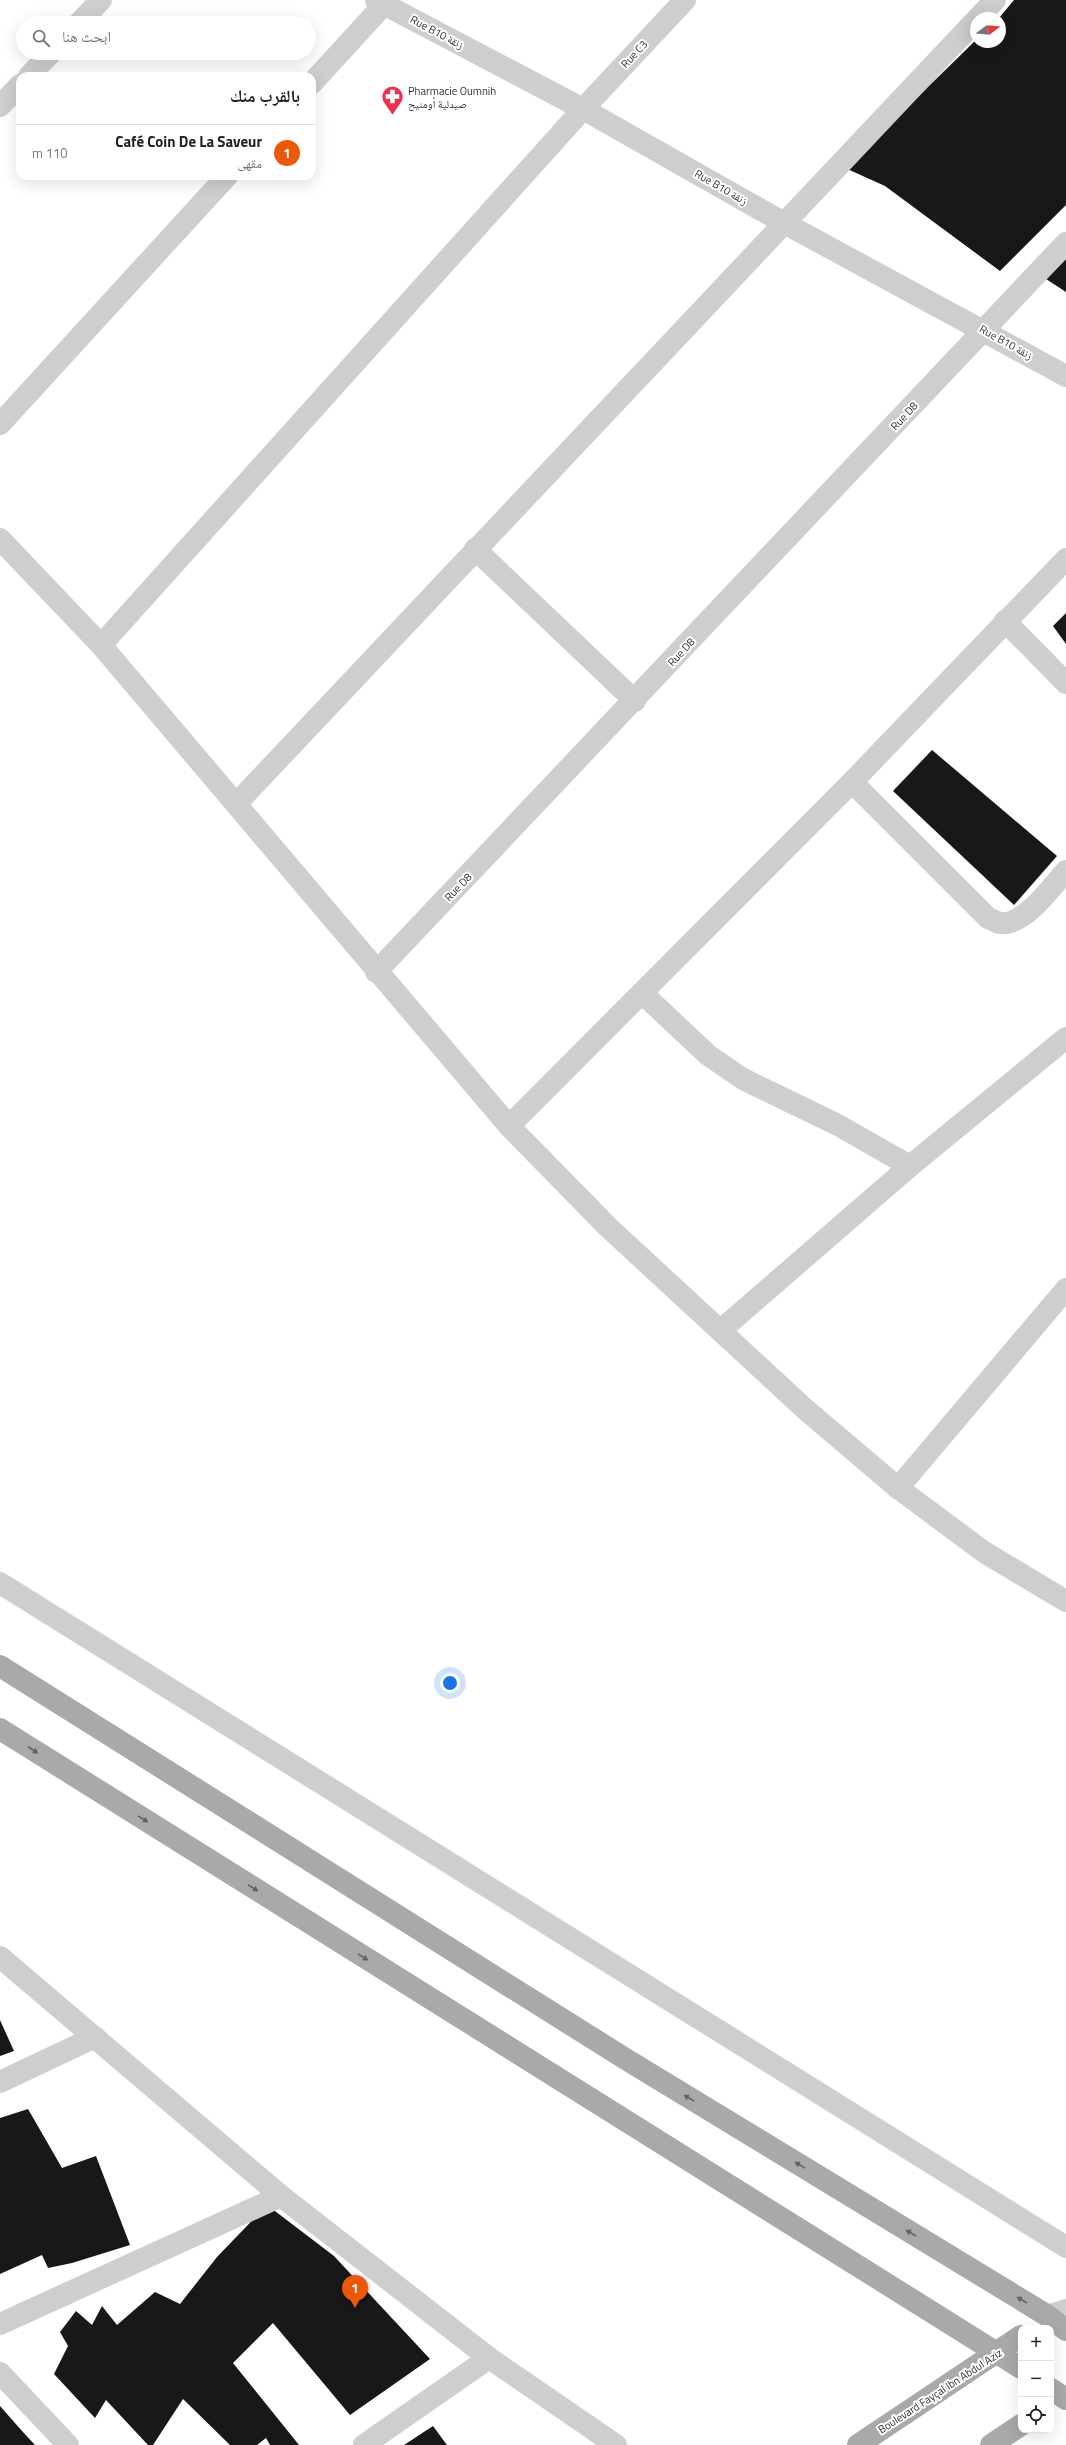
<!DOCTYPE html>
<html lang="ar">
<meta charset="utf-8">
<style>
:root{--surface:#fff;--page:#f2f2f2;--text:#222;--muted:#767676;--line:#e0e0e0;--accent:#ea580c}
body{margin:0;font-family:"Titillium Web","Noto Naskh Arabic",sans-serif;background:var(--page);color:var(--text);direction:rtl}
.controls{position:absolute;right:12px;bottom:12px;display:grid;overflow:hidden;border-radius:8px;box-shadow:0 4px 16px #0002}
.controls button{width:36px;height:36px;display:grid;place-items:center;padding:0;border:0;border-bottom:1px solid var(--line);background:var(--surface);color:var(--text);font:20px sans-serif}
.compass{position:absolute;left:970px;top:12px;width:36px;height:36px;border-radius:50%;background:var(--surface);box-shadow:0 4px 16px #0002;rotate:74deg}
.you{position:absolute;left:450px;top:1683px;width:14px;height:14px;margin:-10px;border:3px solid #fff;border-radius:50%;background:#1a73e8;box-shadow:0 0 0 6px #1a73e833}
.badge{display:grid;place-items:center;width:26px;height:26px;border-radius:50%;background:var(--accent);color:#fff;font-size:13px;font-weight:700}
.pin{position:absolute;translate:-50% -33px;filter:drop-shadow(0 1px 2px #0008)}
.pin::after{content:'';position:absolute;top:21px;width:14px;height:12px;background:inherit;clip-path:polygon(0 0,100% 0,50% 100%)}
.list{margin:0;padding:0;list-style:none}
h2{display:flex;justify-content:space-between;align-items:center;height:52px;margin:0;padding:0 16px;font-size:17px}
h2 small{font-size:13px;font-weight:400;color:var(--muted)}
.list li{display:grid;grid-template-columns:26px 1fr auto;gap:12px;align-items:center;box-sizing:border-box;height:56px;padding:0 16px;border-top:1px solid var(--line)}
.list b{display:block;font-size:15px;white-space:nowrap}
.list p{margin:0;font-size:13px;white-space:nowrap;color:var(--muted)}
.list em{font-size:13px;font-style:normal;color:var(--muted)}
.icon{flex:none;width:22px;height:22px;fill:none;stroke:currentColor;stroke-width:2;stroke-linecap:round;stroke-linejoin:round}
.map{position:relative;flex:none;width:1066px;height:2445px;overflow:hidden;direction:ltr}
.search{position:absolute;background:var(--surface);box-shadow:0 4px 16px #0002;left:16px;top:16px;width:300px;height:44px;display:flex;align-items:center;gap:10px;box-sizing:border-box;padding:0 14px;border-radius:22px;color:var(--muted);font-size:15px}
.panel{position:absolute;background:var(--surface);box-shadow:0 4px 16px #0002;left:16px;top:72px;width:300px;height:108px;border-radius:12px;direction:rtl}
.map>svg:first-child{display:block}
.building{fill:#181818}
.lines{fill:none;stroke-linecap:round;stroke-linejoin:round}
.minor{stroke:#cecece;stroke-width:22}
.major{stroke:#a9a9a9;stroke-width:22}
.oneway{fill:#616161}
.labels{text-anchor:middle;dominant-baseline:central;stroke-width:4;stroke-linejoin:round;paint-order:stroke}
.street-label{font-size:11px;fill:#313131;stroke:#fff}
.poi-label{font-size:11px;fill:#313131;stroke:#fff;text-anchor:start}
</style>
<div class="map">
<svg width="1066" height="2445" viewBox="0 0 1066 2445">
<rect width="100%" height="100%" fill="#fff"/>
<!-- building -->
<g class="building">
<polygon points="1014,0 1066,0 1066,205 1000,271 885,186 845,168 976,40 976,42 1000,42 999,18"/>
<polygon points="1066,259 1066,292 1046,279"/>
<polygon points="1066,613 1066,644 1053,626"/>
<polygon points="932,750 1057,856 1014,905 893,791"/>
<polygon points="0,2020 14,2051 0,2056"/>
<polygon points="28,2109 62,2168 96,2156 130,2245 72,2263 48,2268 42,2255 0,2274 0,2118"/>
<polygon points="267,2205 334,2256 430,2359 350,2415 273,2323 233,2363 299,2445 270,2445 266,2438 257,2445 230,2445 183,2399 153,2445 148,2445 106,2400 95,2418 54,2374 68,2346 60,2332 76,2311 92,2325 102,2306 117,2325 155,2292 180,2304 217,2257"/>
<polygon points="0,2406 22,2431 35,2445 0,2445"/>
<polygon points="433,2426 447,2445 404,2445"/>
</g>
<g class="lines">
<!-- minor -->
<g class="minor">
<polyline points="376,0 583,109 786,224 1066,376"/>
<polyline points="978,18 995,0"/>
<polyline points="79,23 101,0"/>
<polyline points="29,76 51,53"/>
<polyline points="312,83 388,0"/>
<polyline points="0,106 20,85"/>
<polyline points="0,424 227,176"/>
<polyline points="0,539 101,645 509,1126 608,1227 805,1409 898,1488 984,1552 1066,1601"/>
<polyline points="475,549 635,701"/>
<polyline points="1005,621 1066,683"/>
<polyline points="101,645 583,109 685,0"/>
<path d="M852 782 988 918C991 919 996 922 999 923 1024 927 1051 887 1066 871"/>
<polyline points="237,803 976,20"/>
<polyline points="376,972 1066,243"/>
<polyline points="642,993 708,1055 743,1079 836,1124 910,1166"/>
<polyline points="509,1126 852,782 1066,559"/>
<polyline points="721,1330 910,1166 1066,1038"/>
<polyline points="898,1488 1066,1289"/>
<polyline points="0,1583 1066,2247"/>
<polyline points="0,1957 281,2196 489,2358 616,2445"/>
<polyline points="0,2082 95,2037"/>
<polyline points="1048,2316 1066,2310"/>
<polyline points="0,2324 281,2196"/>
<polyline points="0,2373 68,2445"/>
<polyline points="364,2445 489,2358"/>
</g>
<!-- major -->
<g class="major">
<polyline points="0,1666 624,2058 1048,2316 1066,2330"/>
<polyline points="0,1729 1021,2368"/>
<polyline points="1051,2389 1066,2399"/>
<polyline points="858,2445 1021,2336"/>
<polyline points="991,2445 1021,2425"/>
</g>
</g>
<!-- one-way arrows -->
<defs><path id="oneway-solid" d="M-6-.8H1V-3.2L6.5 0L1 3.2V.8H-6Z"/></defs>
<g class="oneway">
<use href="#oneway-solid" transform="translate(33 1750) rotate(33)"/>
<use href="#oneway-solid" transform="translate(143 1819) rotate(32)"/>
<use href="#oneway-solid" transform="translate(253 1888) rotate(32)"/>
<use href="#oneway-solid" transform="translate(363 1957) rotate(32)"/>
<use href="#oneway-solid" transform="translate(689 2098) rotate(-149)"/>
<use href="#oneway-solid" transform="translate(800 2165) rotate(-149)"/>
<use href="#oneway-solid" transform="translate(911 2233) rotate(-149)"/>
<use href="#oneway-solid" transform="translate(1022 2300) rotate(-149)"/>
</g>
<!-- icons -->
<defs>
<symbol id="pharmacy-pin" viewBox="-11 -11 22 30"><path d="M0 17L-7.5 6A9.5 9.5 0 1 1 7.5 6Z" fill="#e83350" stroke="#fff"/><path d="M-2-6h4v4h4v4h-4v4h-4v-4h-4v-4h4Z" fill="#fff"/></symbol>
</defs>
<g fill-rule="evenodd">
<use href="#pharmacy-pin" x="380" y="84" width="25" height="34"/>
</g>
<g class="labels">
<!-- street labels -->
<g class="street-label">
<text transform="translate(437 32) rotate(28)">Rue B10 زنقة</text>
<text transform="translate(634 54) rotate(-47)">Rue C3</text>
<text transform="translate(721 187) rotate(30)">Rue B10 زنقة</text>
<text transform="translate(1006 342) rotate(29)">Rue B10 زنقة</text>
<text transform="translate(904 416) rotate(-47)">Rue D8</text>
<text transform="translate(681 652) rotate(-47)">Rue D8</text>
<text transform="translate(458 887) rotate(-46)">Rue D8</text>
<text transform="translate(940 2391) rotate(-33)">Boulevard Fayçal Ibn Abdul Aziz</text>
</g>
<!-- poi labels -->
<g class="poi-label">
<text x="408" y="91">Pharmacie Oumnih<tspan x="408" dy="13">صيدلية أومنيح</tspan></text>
</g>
</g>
</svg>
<div class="controls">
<button>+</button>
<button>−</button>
<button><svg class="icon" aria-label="locate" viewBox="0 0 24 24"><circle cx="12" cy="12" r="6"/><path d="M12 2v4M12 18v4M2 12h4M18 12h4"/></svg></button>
</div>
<svg class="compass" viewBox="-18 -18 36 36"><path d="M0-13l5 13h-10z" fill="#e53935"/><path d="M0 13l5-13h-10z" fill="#767676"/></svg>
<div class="you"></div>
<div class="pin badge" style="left:355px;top:2308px">1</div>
<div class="search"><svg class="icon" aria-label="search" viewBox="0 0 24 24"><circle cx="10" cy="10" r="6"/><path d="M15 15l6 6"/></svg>ابحث هنا</div>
<section class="panel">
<h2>بالقرب منك<small></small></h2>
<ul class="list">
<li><span class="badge">1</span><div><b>Café Coin De La Saveur</b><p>مقهى</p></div><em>110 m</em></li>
</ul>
</section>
</div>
